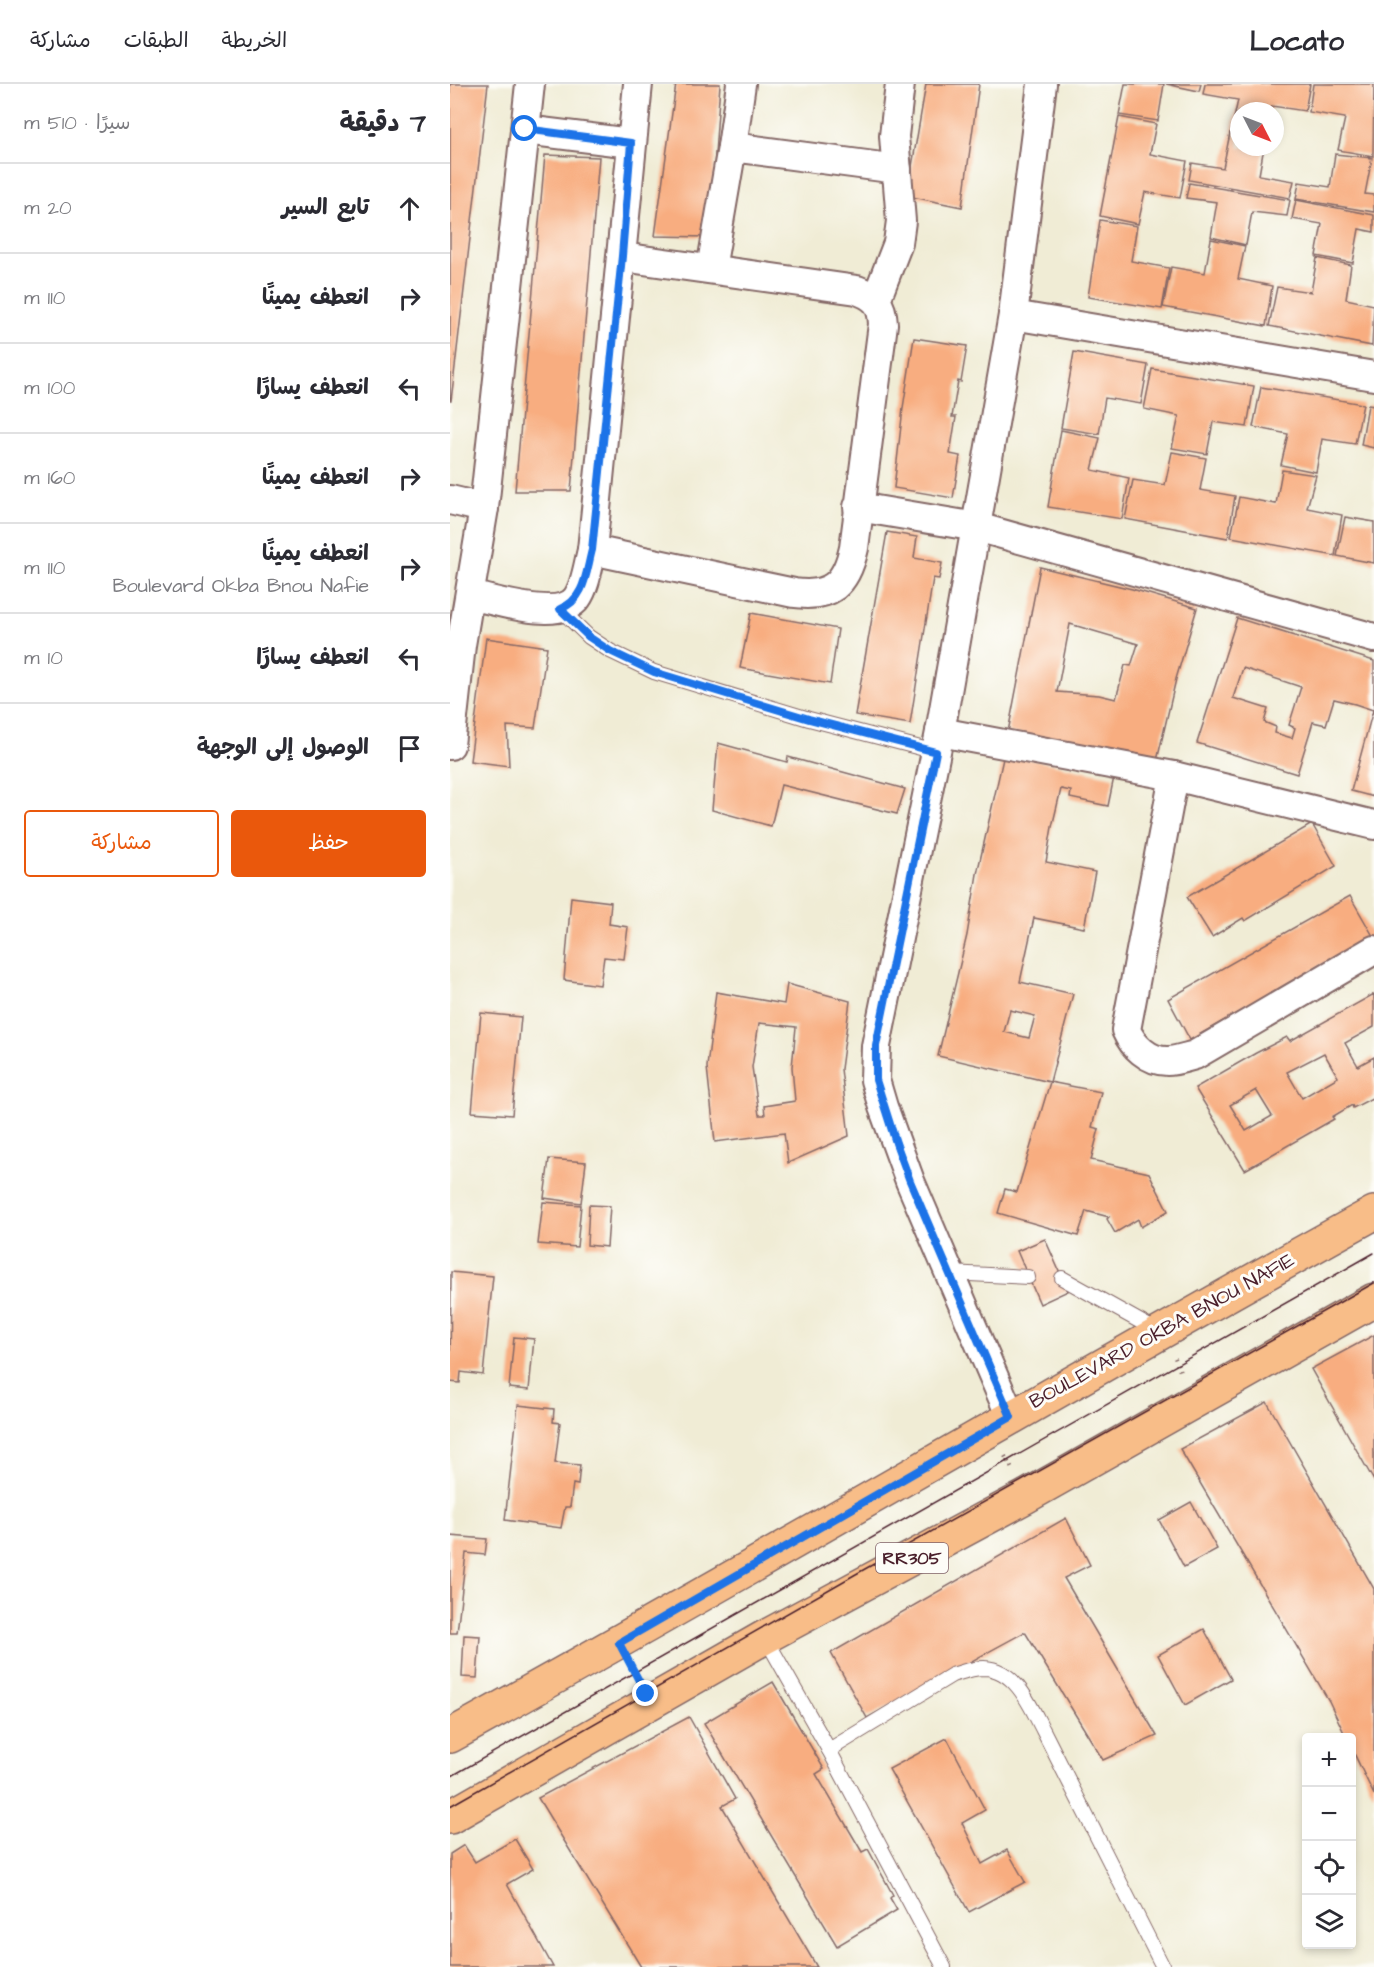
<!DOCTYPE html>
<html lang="ar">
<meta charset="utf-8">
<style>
:root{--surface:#fff;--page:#f7f7f7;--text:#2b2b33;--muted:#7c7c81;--line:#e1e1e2;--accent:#ea580c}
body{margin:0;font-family:"Architects Daughter","Playpen Sans Arabic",sans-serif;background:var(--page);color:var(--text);direction:rtl}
.controls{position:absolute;right:18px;bottom:18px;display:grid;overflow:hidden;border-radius:6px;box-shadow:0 3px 9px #0003}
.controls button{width:54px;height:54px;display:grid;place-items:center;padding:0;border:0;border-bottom:2px solid var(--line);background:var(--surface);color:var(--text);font:30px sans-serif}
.compass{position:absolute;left:780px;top:18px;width:54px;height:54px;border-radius:50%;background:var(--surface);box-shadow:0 3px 9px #0003;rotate:132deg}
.stop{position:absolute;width:18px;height:18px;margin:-14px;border:4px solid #1a73e8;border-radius:50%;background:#fff}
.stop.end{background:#1a73e8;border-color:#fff;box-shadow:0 2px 6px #0008}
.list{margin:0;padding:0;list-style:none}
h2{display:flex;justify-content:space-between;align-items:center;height:78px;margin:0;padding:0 24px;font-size:26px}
h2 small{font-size:20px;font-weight:400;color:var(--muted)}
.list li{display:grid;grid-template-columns:39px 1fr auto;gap:18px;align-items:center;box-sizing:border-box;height:90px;padding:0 24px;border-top:2px solid var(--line)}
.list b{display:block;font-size:22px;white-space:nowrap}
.list p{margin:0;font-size:20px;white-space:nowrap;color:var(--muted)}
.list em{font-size:20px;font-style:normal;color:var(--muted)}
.actions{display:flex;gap:12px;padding:18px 24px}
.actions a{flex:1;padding:14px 0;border:2px solid var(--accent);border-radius:6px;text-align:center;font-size:21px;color:var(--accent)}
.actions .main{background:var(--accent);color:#fff}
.icon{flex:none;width:33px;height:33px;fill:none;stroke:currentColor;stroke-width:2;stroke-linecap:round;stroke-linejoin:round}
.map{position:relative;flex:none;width:924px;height:1883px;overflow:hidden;direction:ltr}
header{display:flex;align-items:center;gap:36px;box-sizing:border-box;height:84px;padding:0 30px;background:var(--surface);border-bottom:2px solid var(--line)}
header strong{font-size:28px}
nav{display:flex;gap:33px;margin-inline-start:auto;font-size:21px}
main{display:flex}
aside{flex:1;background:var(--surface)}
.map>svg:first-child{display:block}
.building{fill:#f8ad80;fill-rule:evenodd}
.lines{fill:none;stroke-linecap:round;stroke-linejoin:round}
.lane-casing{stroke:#846766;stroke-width:16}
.street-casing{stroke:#846766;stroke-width:32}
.primary-casing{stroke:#846766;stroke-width:36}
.path{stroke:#846766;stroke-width:4;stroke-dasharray:1.5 4.5;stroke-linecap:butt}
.lane{stroke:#fff;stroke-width:14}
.street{stroke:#fff;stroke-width:28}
.primary{stroke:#f8bd88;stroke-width:33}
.tram{stroke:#4a1f2b;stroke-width:1.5}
.route{stroke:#1a73e8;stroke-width:8}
.labels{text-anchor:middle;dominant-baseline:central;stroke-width:6;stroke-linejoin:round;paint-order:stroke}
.shield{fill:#fdfcf7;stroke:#806168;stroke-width:1.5}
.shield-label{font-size:18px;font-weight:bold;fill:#4a1f2b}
.street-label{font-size:20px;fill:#4a1f2b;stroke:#fdfcf7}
</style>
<header>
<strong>Locato</strong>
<nav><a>الخريطة</a><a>الطبقات</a><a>مشاركة</a></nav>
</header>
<main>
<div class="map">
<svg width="924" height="1883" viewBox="0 0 924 1883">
<rect width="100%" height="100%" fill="#fdfcf7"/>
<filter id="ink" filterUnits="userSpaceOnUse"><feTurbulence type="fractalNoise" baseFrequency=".0167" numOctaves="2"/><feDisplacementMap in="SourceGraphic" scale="12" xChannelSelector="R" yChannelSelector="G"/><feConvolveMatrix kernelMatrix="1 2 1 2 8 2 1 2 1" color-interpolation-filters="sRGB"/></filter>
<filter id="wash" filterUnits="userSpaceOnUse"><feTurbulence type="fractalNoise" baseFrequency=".008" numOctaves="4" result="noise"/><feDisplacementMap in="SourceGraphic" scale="24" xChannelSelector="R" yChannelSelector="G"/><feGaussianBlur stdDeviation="1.35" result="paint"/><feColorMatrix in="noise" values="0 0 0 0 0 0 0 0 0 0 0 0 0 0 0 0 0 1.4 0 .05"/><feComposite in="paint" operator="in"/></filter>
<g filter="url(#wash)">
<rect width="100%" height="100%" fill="#f0ecd5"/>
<g id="blocks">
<!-- building -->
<g class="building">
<polygon points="0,0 38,0 1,317 0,317"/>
<polygon points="226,0 270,0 259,153 205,152"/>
<polygon points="476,0 529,0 512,123 457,112"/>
<polygon points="675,0 714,0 708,37 669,31"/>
<polygon points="716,0 751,0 749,7"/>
<polygon points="755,0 860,0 855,27 822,22 821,27 789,27 789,49 781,48 788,16 753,10"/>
<polygon points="863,0 924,0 923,72 888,66 895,34 859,28"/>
<polygon points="669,33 706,40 700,70 737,77 730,114 695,108 688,140 650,132"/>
<polygon points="780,49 789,51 789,63 814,63 809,91 844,97 840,114 739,96 742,79 773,84"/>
<polygon points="885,70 922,74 915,110 924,111 924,128 846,115 849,98 880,103"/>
<polygon points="95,71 149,73 121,407 65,407"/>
<polygon points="739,99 840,116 837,132 802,128 796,161 761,153 767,118 736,114"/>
<polygon points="846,116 924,131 924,148 909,145 903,179 866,172 872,140 842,135"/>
<polygon points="650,136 687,142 681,177 719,184 712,225 638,213"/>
<polygon points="761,155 795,162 788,195 822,202 816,242 713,223 721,183 755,189"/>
<polygon points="867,174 901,181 896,215 924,221 922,262 819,242 827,203 861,208"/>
<polygon points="464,254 517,262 511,298 508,297 502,333 506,333 500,370 510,372 503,414 444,404 453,324"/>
<polygon points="624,268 698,281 691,320 655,314 649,350 611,344"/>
<polygon points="702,285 804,302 797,343 763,338 757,370 722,364 729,332 694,325"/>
<polygon points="811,303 913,320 905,360 872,355 866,388 831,381 838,350 803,343"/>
<polygon points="918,321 924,322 924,364 911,361"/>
<polygon points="611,346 650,354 642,386 679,394 672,435 598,423"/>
<polygon points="722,368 756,374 750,406 785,412 778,454 675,435 683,396 715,401"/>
<polygon points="832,386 866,391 857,424 892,431 885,472 781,453 789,413 826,420"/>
<polygon points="895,433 924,438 924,479 887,472"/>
<polygon points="437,448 467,453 464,474 492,479 489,495 483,494 460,640 405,631"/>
<path d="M590 483 682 505 747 524 726 595 706 681 558 648ZM620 540 688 560 681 582 675 581 666 615 649 611 607 608Z"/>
<polygon points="301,529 388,545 380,600 290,584"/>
<path d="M787 534 924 577V713L901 707 923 626 905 620 884 615 876 641 863 638 847 690 747 659ZM793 584 851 603 839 641 845 644 842 654 825 649 826 643 814 638 818 625 783 614Z"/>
<polygon points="36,554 97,563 85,644 57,642 59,682 20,677"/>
<polygon points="268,659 337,678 338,673 455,705 447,730 331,701 321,742 262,726"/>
<path d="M554 670 664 693 658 722 620 714 621 707 611 705 602 743 596 778 645 788 634 844 584 834 570 898 623 910 600 998 488 972 517 851 527 790ZM560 926 585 932 579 954 554 948Z"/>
<polygon points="862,740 886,782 795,837 793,834 762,853 737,813"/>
<polygon points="900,812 923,852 740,956 718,915"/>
<polygon points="121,813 161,818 159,840 178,843 174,875 154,873 150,901 114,896"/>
<path d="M337 900 400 917 391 985 399 1052 338 1079 334 1049 265 1058 257 983 266 908 334 920ZM309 939 346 943 342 983 345 1017 314 1022 315 1031H309L302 983Z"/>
<path d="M924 910V943L895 959 908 982 924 973V1013L903 1024 902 1021 882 1033 884 1035 795 1086 745 1004 806 969 837 953 840 957ZM874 969 888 993 852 1014 837 988ZM806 1006 822 1032 796 1047 780 1021Z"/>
<polygon points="31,929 71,933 62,1031 22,1028"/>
<polygon points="600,998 651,1008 642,1043 649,1045 641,1076 699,1089 718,1127 691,1143 688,1135 665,1149 657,1135 659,1133 636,1127 628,1152 548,1129 555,1105 567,1108"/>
<polygon points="99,1075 136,1078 131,1119 94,1114"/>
<polygon points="93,1118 131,1121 127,1163 88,1160"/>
<polygon points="139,1121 160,1122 157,1163 137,1161"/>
<polygon points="595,1155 618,1207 590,1220 567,1167"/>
<polygon points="1,1188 43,1192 33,1291 11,1288 10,1299 0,1298"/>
<polygon points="924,1251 924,1397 861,1285"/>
<polygon points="64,1253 84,1255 79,1306 59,1304"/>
<polygon points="817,1318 924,1505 924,1711 902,1665 902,1653 896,1653 879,1617 730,1365"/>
<polygon points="68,1321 104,1325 103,1338 110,1339 105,1379 130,1381 128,1401 123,1400 120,1423 115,1423 111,1444 55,1436"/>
<polygon points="741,1418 767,1465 734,1483 709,1436"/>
<polygon points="616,1434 640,1481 614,1494 707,1652 653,1676 575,1548 417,1634 381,1569"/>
<polygon points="0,1452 37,1455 35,1471 16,1469 7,1549 0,1549"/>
<polygon points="754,1545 781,1595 735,1621 708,1571"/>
<polygon points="14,1551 30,1552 27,1594 12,1593"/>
<polygon points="323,1598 374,1685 366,1690 412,1768 418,1765 443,1811 440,1814 447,1826 387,1862 254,1639"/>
<polygon points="239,1633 285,1715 272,1722 367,1883 191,1883 88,1714"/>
<polygon points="497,1654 535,1726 512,1739 532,1780 557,1766 575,1798 519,1828 439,1685"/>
<polygon points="65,1755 83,1785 57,1800 103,1883 0,1883 0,1770 14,1761 25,1778"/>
</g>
</g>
</g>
<g filter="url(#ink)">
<use href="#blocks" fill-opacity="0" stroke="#846766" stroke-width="1.5"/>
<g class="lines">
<defs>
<g id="lane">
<polyline points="110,525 139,553 160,567 204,588 359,635 486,668"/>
<polyline points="499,1189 578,1193"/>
<polyline points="612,1194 707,1247"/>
<polyline points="315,1553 379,1666 494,1883"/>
<path d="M379 1666 502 1591C512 1588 523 1584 534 1584 566 1585 581 1623 593 1646L713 1883"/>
</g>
<g id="street">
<polyline points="75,46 181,59"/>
<polyline points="282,63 291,0"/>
<polyline points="261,185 282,63 447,85"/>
<polyline points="426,216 448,159 451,137 444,52 450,0"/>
<polyline points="563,231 924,292"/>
<polyline points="0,416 34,424"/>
<polyline points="408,423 527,443 924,554"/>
<path d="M142 466 344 509C381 514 396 500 404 464L433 240C432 220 426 213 407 206L172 173"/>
<path d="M20 511C44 516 110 538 127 514 136 501 138 481 142 466L188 0"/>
<polyline points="490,648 724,692 924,741"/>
<polyline points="0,661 11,561 34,424 80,0"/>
<path d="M724 692 676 946C683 962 698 977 717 977 726 977 737 973 745 971L924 866"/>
<polyline points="561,1333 460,1097 433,1023 425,996 426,962 490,648 563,231 592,0"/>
</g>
<g id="primary">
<path d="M0 1652C310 1481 614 1300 924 1129"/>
<polyline points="0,1733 315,1553 575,1413 924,1216"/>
</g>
</defs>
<!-- lane casing -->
<use href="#lane" class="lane-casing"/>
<!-- street casing -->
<use href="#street" class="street-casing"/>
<!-- primary casing -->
<use href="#primary" class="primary-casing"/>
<!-- path -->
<g class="path">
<polyline points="725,1274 731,1290"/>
<polyline points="555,1372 563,1387"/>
</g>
<!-- lane -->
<use href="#lane" class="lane"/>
<!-- street -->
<use href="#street" class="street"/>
<!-- primary -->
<use href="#primary" class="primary"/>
<!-- tram -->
<g class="tram">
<polyline points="0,1693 924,1169"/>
<polyline points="0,1722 406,1490 924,1199"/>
</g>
</g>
</g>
<g class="lines" filter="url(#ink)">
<!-- route -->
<path class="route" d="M75 45 181 59 172 172 142 466C136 488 135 516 110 525L139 553 160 567 204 588 359 635 486 668 426 962V996L446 1059 460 1097 561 1333 169 1559 196 1610"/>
</g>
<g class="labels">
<!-- shield labels -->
<rect class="shield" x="426" y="1459" width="72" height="30" rx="4.5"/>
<g class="shield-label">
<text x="462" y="1474">RR305</text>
</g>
<!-- street labels -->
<g class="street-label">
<text transform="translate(712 1247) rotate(-29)">BOULEVARD OKBA BNOU NAFIE</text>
</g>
</g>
</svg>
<div class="controls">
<button>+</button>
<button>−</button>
<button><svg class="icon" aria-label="locate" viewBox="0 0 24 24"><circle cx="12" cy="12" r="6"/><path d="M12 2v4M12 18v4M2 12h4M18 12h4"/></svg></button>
<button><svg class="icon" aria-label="layers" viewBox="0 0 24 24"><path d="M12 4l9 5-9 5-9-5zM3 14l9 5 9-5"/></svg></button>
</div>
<svg class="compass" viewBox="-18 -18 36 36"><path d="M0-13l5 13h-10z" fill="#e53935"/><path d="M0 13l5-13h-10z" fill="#7c7c81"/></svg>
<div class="stop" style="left:75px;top:45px"></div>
<div class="stop end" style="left:196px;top:1610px"></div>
</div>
<aside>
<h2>7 دقيقة<small>سيرًا · 510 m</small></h2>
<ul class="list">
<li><svg class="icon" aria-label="ahead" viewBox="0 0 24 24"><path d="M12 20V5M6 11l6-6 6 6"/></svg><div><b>تابع السير</b></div><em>20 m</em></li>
<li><svg class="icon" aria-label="right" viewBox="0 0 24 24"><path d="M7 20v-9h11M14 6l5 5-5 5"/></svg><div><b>انعطف يمينًا</b></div><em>110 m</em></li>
<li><svg class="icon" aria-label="left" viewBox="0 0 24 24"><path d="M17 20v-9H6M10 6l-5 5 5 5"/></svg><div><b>انعطف يسارًا</b></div><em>100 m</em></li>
<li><svg class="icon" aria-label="right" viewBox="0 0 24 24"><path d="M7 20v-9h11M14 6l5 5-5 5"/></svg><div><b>انعطف يمينًا</b></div><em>160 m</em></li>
<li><svg class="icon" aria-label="right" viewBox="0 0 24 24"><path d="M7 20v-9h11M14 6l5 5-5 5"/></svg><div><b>انعطف يمينًا</b><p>Boulevard Okba Bnou Nafie</p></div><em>110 m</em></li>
<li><svg class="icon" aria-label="left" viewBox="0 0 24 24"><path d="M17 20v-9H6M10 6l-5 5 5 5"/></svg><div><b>انعطف يسارًا</b></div><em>10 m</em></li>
<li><svg class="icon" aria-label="arrive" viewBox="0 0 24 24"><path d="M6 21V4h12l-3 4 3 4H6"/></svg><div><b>الوصول إلى الوجهة</b></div></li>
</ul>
<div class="actions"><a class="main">حفظ</a><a>مشاركة</a></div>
</aside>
</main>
